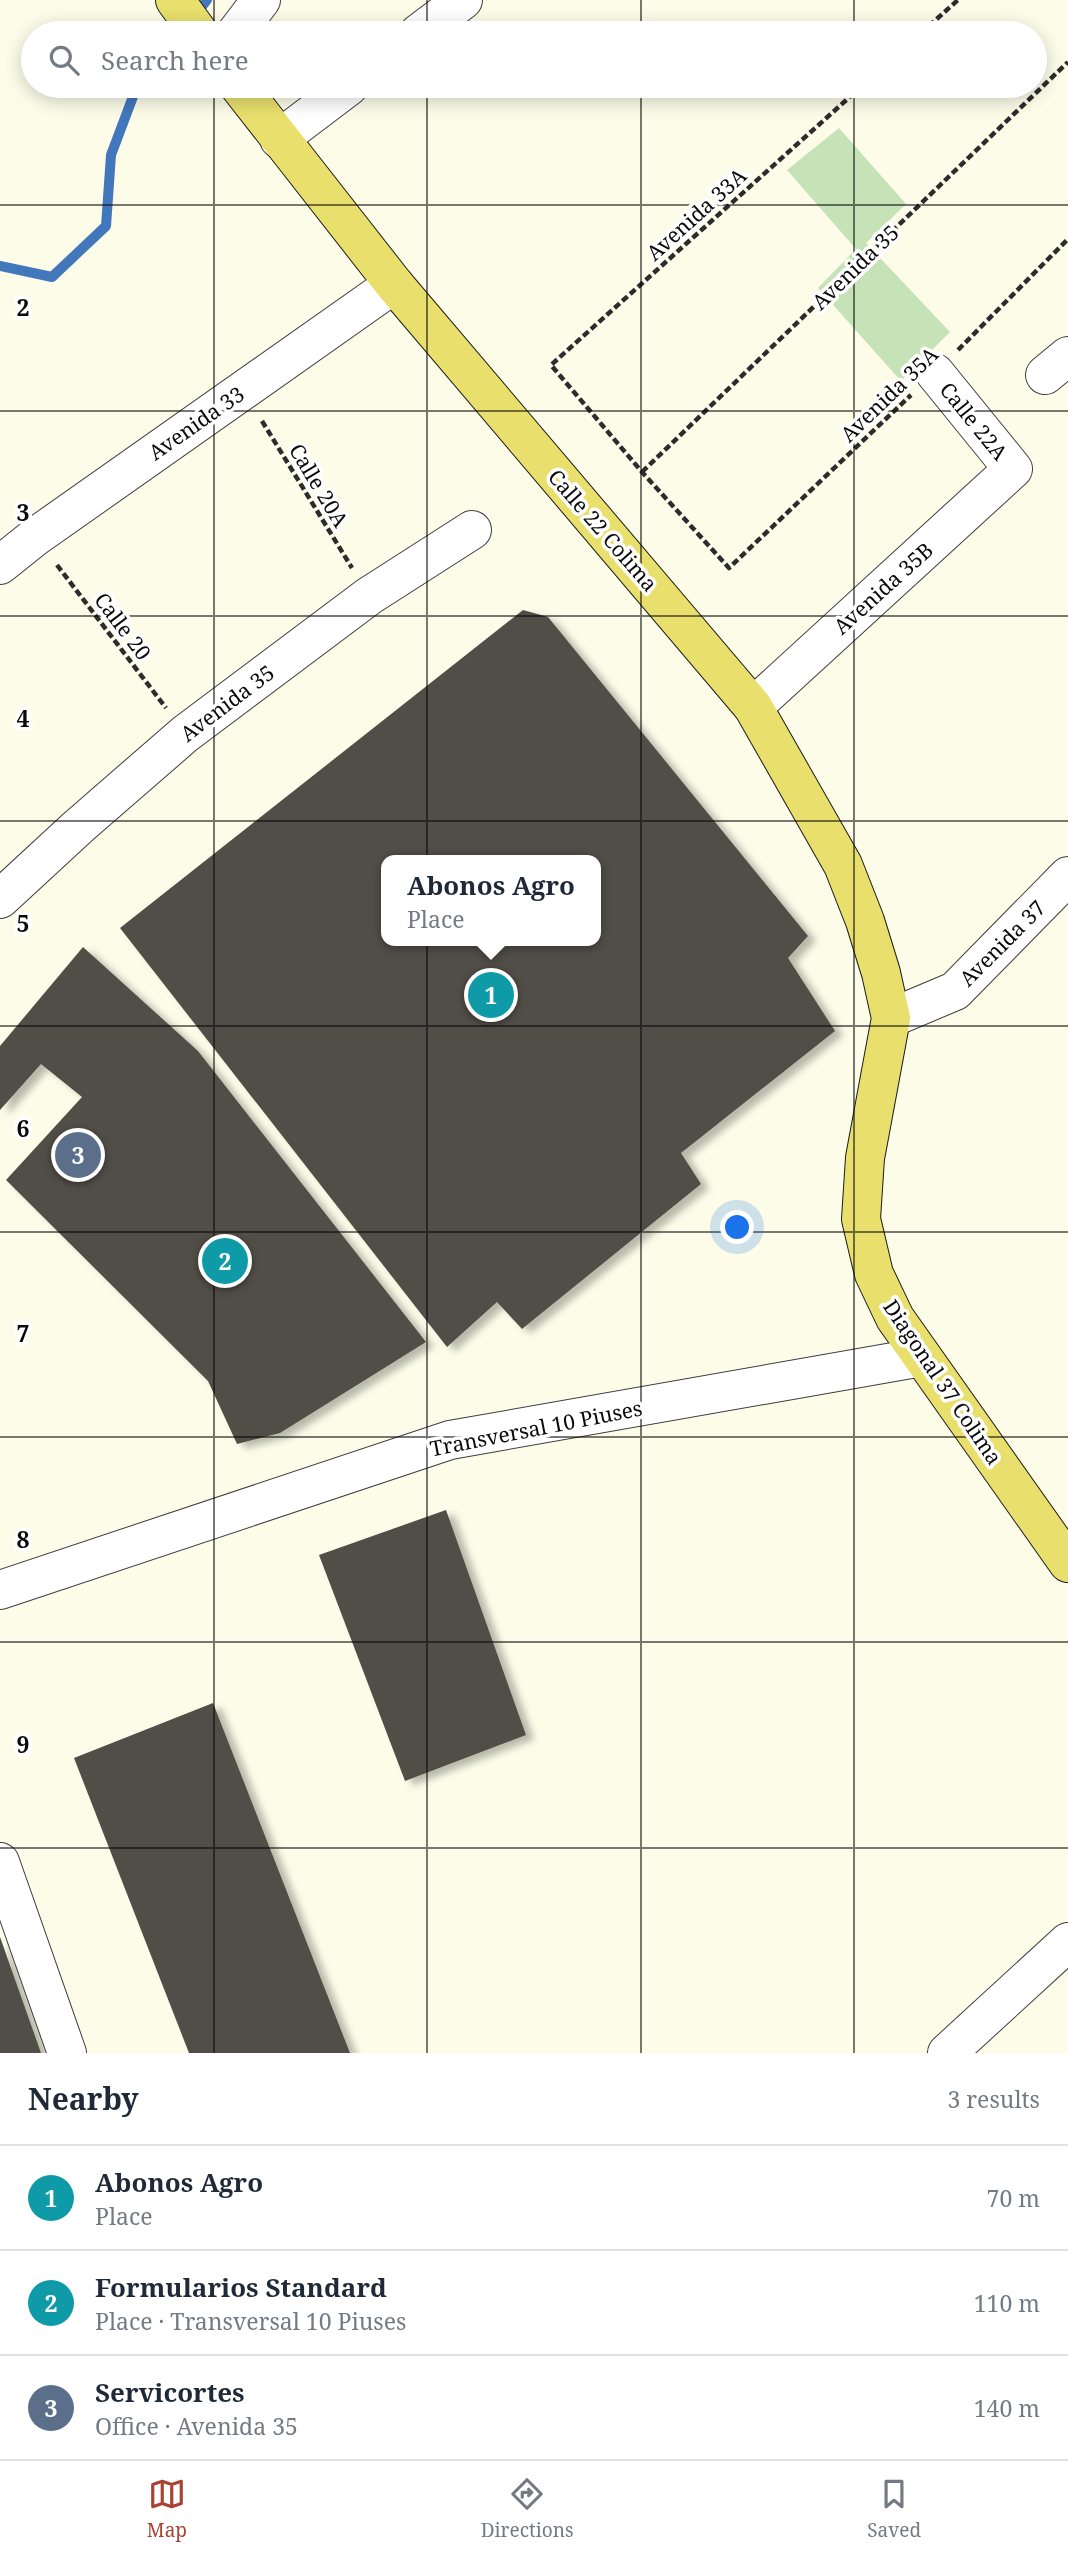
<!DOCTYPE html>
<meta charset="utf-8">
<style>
:root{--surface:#fff;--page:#f6f6f7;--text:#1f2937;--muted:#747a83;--line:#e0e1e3;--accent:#a84233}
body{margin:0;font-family:"Noto Serif",serif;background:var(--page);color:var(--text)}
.you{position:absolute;left:738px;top:1228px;width:24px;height:24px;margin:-18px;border:5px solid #fff;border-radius:50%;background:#1a73e8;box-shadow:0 0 0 10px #1a73e833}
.badge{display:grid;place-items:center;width:46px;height:46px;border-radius:50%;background:var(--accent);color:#fff;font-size:23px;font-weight:700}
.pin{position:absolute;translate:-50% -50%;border:4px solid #fff;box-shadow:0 2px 7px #0006}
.popup{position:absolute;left:381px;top:855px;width:220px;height:91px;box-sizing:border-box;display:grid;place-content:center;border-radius:14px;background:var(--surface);filter:drop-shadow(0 2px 5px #0005);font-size:23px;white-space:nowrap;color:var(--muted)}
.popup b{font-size:26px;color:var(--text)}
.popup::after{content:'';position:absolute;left:50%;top:100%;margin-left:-14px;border:14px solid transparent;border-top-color:var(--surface)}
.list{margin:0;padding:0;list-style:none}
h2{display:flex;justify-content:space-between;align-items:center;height:91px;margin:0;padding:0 28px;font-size:30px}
h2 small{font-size:23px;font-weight:400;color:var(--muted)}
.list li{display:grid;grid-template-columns:46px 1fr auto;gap:21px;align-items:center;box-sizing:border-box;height:105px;padding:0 28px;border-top:2px solid var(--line)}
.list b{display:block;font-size:26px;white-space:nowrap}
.list p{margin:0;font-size:23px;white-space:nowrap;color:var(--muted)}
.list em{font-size:23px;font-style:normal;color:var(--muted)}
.icon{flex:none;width:38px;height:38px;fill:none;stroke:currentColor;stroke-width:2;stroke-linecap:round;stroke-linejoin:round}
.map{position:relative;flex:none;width:1068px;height:2053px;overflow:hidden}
.search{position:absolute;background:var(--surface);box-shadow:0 4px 18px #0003;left:21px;right:21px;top:21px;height:77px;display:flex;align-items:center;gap:18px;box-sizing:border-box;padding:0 24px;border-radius:38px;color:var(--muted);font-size:26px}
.sheet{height:406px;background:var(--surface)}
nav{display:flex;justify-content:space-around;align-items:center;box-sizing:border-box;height:98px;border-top:2px solid var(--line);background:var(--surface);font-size:19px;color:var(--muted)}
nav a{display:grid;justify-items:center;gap:4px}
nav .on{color:var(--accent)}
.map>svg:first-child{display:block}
.green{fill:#c6e2b7}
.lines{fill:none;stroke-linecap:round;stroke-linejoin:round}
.stream{stroke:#4377bc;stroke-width:10}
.building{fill:#514d47;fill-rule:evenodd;filter:url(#shadow)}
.minor-casing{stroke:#3d3d3d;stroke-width:40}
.major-casing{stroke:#1b1b1b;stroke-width:40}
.path{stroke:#2c2c2c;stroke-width:4.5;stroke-dasharray:7 3.5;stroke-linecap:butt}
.minor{stroke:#fff;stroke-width:38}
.major{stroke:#e8df6d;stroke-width:38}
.grid{fill:none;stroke:#0a0a0a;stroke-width:2;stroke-opacity:0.55}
.labels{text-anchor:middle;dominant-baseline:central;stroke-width:7;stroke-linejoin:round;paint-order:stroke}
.street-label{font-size:21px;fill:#0a0a0a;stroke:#fff}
.grid-label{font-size:23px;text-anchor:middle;font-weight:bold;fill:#0a0a0a;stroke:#fff;stroke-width:7;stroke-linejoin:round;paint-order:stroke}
</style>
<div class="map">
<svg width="1068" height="2053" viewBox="0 0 1068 2053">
<defs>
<filter id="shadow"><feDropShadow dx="8" dy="4.5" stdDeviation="3.5" flood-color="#0004"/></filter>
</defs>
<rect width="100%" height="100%" fill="#fcfce9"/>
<!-- green -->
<polygon class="green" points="839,128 906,204 866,243 950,332 901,381 818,288 856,249 787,170"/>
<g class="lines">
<!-- stream -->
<g class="stream">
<polyline points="196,14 207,0"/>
<polyline points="0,266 52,277 106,226 111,155 137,86"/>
</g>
</g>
<!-- building -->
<g class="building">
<path d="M523 610 548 617 808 936 788 958 835 1031 681 1153 701 1184 522 1329 497 1302 447 1347 120 928ZM386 860H596V941H386Z"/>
<polygon points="83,947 198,1051 426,1342 280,1433 237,1444 208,1381 6,1180 82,1097 41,1064 0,1110 0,1046"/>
<polygon points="446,1510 526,1735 405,1781 319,1555"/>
<polygon points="213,1703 350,2053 189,2053 74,1758"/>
<polygon points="0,1937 41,2053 0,2053"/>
</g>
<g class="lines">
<defs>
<g id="minor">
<polyline points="236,33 261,0"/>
<polyline points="419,33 463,0"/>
<polyline points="279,139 349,86"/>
<polyline points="1045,375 1068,356"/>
<polyline points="0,565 35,537 394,284"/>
<polyline points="753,707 1013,469 935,373"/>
<polyline points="0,899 78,827 185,734 369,596 472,530"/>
<polyline points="891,1018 955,991 1068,876"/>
<polyline points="0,1590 450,1440 922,1357"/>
<polyline points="0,1862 67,2053"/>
<polyline points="947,2053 1068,1942"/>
</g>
<g id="major">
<polyline points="175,0 199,33"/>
<polyline points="239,86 394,284 753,707 843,865 865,921 881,973 891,1018 865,1158 861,1219 874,1274 895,1318 1068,1563"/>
</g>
</defs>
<!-- minor casing -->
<use href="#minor" class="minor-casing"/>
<!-- major casing -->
<use href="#major" class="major-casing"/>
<!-- path -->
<g class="path">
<polyline points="921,33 958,0"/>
<polyline points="862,86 551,365 642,472 729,568 911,395"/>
<polyline points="958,350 1068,239"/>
<polyline points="262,421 352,568"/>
<polyline points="642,472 1068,62"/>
<polyline points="57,565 166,708"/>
</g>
<!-- minor -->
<use href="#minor" class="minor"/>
<!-- major -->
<use href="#major" class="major"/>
</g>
<!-- grid -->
<path class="grid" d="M214 0V33M427 0V33M641 0V33M854 0V33M214 86V2053M427 86V2053M641 86V2053M854 86V2053M0 205H1068M0 411H1068M0 616H1068M0 821H1068M0 1026H1068M0 1232H1068M0 1437H1068M0 1642H1068M0 1848H1068"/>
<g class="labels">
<!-- street labels -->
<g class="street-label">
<text transform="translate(696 214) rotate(-42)">Avenida 33A</text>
<text transform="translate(855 267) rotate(-44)">Avenida 35</text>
<text transform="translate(889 394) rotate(-44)">Avenida 35A</text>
<text transform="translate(974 421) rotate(51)">Calle 22A</text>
<text transform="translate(196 423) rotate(-35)">Avenida 33</text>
<text transform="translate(319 485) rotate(59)">Calle 20A</text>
<text transform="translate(603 530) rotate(49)">Calle 22 Colima</text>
<text transform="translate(883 588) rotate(-42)">Avenida 35B</text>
<text transform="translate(123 626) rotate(53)">Calle 20</text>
<text transform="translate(227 703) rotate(-37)">Avenida 35</text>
<text transform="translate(1002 943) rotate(-45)">Avenida 37</text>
<text transform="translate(943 1382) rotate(56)">Diagonal 37 Colima</text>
<text transform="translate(536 1428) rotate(-11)">Transversal 10 Piuses</text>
</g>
</g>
<g class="grid-label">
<text x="23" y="316">2</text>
<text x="23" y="521">3</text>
<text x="23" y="727">4</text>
<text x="23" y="932">5</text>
<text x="23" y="1137">6</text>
<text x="23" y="1342">7</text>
<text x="23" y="1548">8</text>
<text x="23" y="1753">9</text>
</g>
</svg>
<div class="you"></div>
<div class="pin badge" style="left:491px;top:995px;background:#0f9aa8">1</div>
<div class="popup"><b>Abonos Agro</b>Place</div>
<div class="pin badge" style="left:225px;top:1261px;background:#0f9aa8">2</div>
<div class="pin badge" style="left:78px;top:1155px;background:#5c6f8a">3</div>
<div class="search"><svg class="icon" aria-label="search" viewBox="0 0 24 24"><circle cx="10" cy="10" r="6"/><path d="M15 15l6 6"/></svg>Search here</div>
</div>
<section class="sheet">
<h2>Nearby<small>3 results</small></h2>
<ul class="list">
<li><span class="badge" style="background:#0f9aa8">1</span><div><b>Abonos Agro</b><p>Place</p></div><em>70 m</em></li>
<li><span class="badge" style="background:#0f9aa8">2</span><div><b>Formularios Standard</b><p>Place · Transversal 10 Piuses</p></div><em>110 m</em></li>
<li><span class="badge" style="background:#5c6f8a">3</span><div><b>Servicortes</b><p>Office · Avenida 35</p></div><em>140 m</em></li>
</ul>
</section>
<nav>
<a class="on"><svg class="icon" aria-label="map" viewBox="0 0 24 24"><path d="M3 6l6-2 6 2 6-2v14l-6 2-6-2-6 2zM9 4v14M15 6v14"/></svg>Map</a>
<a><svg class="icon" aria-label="directions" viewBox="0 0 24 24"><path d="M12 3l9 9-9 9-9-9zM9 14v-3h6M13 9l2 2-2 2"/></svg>Directions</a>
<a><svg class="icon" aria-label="saved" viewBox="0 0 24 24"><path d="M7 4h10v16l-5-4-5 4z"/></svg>Saved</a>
</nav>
